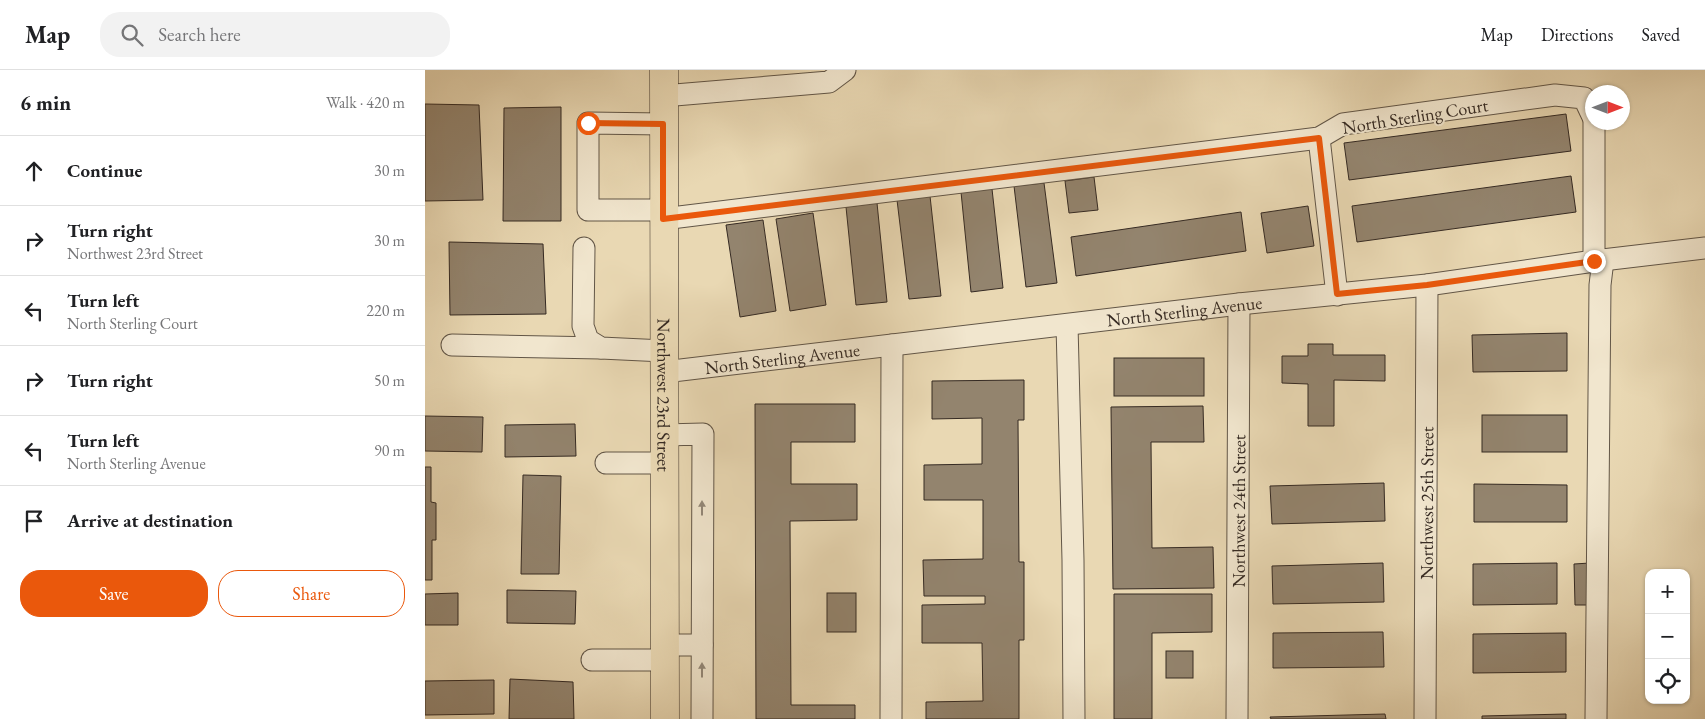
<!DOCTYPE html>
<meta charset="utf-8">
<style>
:root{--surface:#fff;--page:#f2f2f2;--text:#202124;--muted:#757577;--line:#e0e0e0;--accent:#ea580c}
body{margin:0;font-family:"EB Garamond",serif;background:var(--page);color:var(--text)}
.controls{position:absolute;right:15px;bottom:15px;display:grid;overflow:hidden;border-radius:10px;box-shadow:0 1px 4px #0004}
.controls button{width:45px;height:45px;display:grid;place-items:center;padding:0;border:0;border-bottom:1px solid var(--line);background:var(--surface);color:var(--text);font:25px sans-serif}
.compass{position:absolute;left:1160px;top:15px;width:45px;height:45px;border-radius:50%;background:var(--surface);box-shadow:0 1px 4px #0004;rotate:90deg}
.stop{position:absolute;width:15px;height:15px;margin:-11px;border:4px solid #ea580c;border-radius:50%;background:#fff}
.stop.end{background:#ea580c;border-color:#fff;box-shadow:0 1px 5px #0008}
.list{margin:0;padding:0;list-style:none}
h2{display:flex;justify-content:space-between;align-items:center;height:65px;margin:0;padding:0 20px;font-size:21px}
h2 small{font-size:16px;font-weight:400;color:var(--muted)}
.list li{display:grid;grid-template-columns:32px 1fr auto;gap:15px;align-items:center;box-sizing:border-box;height:70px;padding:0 20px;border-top:1px solid var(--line)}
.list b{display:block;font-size:19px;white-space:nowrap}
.list p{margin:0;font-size:16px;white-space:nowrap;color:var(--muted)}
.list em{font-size:16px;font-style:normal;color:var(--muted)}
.actions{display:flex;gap:10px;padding:15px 20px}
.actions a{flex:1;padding:11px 0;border:1px solid var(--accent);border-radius:20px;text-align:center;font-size:18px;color:var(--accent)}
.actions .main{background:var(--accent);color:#fff}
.icon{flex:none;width:28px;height:28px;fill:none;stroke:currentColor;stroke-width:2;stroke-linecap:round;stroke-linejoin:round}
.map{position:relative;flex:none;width:1280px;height:649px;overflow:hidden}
header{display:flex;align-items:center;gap:30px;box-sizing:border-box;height:70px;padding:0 25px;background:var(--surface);border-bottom:1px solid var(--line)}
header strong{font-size:24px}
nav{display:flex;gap:28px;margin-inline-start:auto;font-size:18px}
.search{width:350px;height:45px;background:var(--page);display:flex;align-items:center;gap:12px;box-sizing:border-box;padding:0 18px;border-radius:20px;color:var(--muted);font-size:19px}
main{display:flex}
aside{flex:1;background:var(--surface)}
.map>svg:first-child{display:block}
.building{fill:#93846e;stroke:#352a23}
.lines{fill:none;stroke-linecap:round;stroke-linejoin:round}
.minor-casing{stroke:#625647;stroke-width:23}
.major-casing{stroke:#352a23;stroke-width:29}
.minor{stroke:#f1e6ce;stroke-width:21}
.major{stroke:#e9d8b3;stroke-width:28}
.oneway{fill:#938878}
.route{stroke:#ea580c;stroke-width:6}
.labels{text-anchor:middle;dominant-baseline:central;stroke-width:4;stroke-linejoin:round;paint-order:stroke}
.street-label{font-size:18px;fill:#352a23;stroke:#f1e6ce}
</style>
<header>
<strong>Map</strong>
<div class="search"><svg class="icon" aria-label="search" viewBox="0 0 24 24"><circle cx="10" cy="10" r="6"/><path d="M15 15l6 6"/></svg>Search here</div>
<nav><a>Map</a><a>Directions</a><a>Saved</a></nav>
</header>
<main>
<aside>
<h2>6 min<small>Walk · 420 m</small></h2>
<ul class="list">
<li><svg class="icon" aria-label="ahead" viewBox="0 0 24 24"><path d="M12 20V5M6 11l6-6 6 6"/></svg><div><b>Continue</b></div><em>30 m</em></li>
<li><svg class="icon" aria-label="right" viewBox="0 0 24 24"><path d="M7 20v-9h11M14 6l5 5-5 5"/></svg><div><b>Turn right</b><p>Northwest 23rd Street</p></div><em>30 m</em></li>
<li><svg class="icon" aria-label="left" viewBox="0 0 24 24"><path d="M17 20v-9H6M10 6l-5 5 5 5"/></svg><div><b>Turn left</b><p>North Sterling Court</p></div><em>220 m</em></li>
<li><svg class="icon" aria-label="right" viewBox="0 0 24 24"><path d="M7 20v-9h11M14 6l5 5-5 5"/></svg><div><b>Turn right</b></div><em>50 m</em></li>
<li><svg class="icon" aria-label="left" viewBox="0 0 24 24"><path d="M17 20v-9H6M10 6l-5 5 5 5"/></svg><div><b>Turn left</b><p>North Sterling Avenue</p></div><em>90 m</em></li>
<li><svg class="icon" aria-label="arrive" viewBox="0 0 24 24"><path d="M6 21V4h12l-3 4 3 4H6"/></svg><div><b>Arrive at destination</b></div></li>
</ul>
<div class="actions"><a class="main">Save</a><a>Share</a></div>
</aside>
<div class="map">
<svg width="1280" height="649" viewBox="0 0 1280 649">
<rect width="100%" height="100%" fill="#e9d8b3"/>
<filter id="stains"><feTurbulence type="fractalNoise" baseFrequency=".004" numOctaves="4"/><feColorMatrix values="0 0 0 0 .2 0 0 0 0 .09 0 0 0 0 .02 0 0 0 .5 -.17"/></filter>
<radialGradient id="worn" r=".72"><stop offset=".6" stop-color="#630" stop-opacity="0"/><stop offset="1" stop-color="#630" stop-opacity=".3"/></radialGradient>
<!-- building -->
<g class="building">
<polygon points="0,34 54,35 58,130 0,131"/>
<polygon points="136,37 136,151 78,151 79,38"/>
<polygon points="1141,44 1146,81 924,110 919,73"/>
<polygon points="1146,106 1151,142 932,172 927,136"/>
<polygon points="669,107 673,140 644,143 640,111"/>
<polygon points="619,113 632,213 601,217 589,116"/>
<polygon points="567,119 578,218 546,222 536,122"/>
<polygon points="505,126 516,226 484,229 472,130"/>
<polygon points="452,133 462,232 431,235 421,137"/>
<polygon points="883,136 889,176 842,183 836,143"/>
<polygon points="816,142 821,181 651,206 646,167"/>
<polygon points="388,143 401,235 365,241 351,149"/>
<polygon points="338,150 351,241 315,247 301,155"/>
<polygon points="24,172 118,174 121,244 25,245"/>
<polygon points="1142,263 1142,301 1048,302 1047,265"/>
<polygon points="883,274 908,274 908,285 960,285 960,311 909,310 909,356 883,356 883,314 857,313 857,286 883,286"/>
<rect x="689" y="288" width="90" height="38"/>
<polygon points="599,310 599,350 593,350 594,492 599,492 599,570 594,570 594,649 501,649 501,632 558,631 557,573 497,573 497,535 560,534 560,526 499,526 498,490 558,489 558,430 499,430 499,395 557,394 557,348 507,349 507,311"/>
<polygon points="330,334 430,334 430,372 366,372 366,414 432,414 432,450 365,451 366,635 430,635 430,649 331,649"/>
<polygon points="778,336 779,372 726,372 727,478 788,477 789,518 688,519 686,337"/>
<rect x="1057" y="345" width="85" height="37"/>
<polygon points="0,346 58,347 57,382 0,381"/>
<polygon points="150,354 151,386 80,387 80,355"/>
<polygon points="0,397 6,397 6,432 11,433 11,470 7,470 7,510 0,510"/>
<polygon points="98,405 136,406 134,504 96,504"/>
<polygon points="959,413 960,451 847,454 845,416"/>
<polygon points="1049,414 1142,415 1142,452 1049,452"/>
<polygon points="958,493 959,532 848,534 847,496"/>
<polygon points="1132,493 1132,534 1048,535 1048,494"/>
<polygon points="1165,493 1165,535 1150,535 1149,494"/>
<polygon points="82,520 151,521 150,554 82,553"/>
<polygon points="33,523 33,555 0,555 0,524"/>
<rect x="402" y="523" width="29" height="39"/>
<polygon points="689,524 787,524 787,562 727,563 727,649 689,649"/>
<polygon points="958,562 959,597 848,598 848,563"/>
<polygon points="1141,563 1141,602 1048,603 1048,564"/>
<rect x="741" y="581" width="27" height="27"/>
<polygon points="85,609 148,612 149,649 84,649"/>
<polygon points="69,610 69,644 0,645 0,611"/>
<polygon points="960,644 961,649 846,649 845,647"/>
<polygon points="1141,644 1141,649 1057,649 1057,646"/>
</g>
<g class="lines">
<defs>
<g id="minor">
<polyline points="238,26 404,12 420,0"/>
<polyline points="1169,52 1169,191"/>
<polyline points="238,54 163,53 163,140 238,140"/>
<polyline points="894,68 912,225"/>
<polyline points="238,149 894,68 918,54 1130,25 1159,28 1168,47"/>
<polyline points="159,178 158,256 163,270 176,278 239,281"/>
<polyline points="642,255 648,490 649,649"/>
<polyline points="27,275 176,278"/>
<path id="s1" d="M239 302 814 234 1002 215 1169 191 1280 178"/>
<polyline points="239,365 278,364 277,649"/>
<polyline points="181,393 239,393"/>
<polyline points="239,575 277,575"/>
<polyline points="167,590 239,590"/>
<polyline points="466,649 467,275"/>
<path id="s2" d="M812 649 814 234"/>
<path id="s3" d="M1000 649 1002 215"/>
<polyline points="1171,649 1175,215 1178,190"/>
</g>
<g id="major">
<path id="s4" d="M239 0 240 649"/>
</g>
</defs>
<!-- minor casing -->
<use href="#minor" class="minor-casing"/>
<!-- major casing -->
<use href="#major" class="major-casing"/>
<!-- minor -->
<use href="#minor" class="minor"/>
<!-- major -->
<use href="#major" class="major"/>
</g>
<!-- one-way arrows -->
<defs><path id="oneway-solid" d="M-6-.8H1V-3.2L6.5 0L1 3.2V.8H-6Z" transform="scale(1.25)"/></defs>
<g class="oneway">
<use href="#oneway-solid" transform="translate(277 438) rotate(-90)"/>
<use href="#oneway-solid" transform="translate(277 600) rotate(-90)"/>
</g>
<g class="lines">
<!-- route -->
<polyline class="route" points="163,53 238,54 238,149 894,68 912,224 1002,215 1169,191"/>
</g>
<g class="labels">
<!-- street labels -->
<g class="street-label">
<text transform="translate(990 46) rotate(-9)">North Sterling Court</text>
<text stroke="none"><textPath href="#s1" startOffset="524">North Sterling Avenue</textPath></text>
<text stroke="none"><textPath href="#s1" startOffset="119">North Sterling Avenue</textPath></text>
<text stroke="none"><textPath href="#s4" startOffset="325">Northwest 23rd Street</textPath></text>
<text stroke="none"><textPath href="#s3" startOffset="216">Northwest 25th Street</textPath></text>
<text stroke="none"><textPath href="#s2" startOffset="208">Northwest 24th Street</textPath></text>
</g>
</g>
<rect width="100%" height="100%" filter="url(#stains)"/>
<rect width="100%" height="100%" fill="url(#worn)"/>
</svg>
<div class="controls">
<button>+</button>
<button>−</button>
<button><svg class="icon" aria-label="locate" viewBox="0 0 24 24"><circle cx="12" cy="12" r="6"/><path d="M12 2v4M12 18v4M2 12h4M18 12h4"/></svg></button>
</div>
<svg class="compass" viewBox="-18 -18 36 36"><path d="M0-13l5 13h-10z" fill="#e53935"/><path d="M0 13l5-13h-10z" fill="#757577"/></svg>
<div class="stop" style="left:163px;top:53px"></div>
<div class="stop end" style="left:1169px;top:191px"></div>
</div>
</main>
